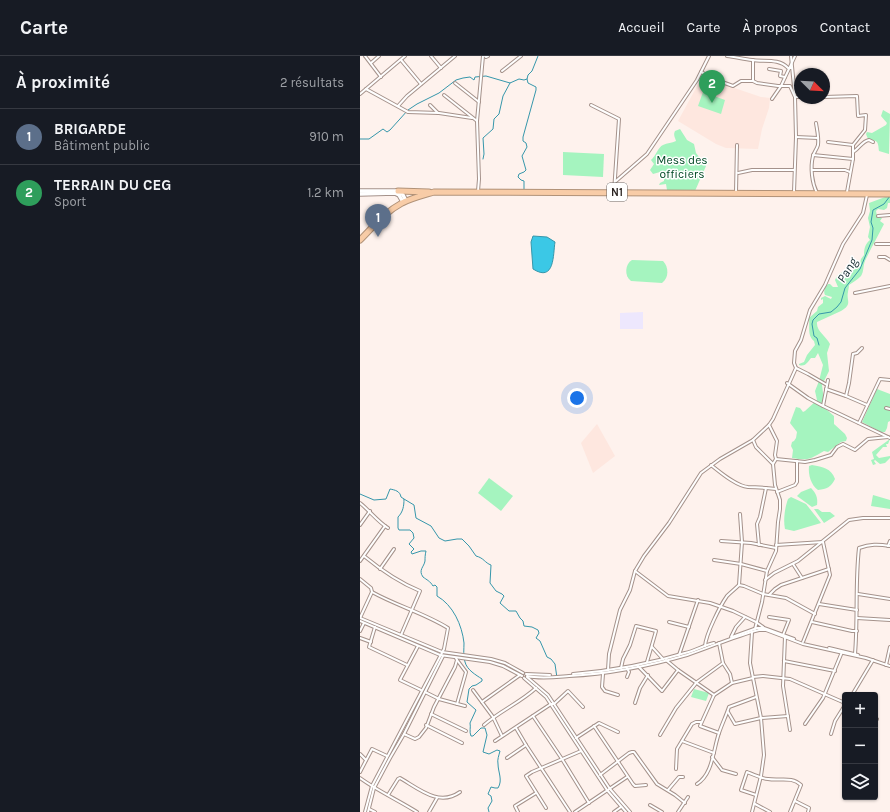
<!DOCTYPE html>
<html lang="fr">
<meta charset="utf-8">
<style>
:root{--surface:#171b24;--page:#242831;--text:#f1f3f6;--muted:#9ea1a6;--line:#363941;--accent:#cb96c0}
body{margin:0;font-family:Karla,sans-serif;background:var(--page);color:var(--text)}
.controls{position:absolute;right:12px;bottom:12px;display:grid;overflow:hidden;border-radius:4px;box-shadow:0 1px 3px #0004}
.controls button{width:36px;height:36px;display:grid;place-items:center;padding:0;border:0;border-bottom:1px solid var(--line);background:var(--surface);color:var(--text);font:20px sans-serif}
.compass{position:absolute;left:434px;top:12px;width:36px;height:36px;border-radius:50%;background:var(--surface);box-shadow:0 1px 3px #0004;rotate:114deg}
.you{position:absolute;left:217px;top:342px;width:14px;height:14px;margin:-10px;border:3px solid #fff;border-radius:50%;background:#1a73e8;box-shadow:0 0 0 6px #1a73e833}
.badge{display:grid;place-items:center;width:26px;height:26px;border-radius:50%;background:var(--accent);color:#fff;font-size:13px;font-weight:700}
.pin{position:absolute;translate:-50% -33px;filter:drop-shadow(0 1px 2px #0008)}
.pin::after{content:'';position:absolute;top:21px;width:14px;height:12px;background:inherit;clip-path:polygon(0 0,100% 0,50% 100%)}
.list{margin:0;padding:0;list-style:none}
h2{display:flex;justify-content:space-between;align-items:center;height:52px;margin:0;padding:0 16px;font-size:17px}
h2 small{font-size:13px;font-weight:400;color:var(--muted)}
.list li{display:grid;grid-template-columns:26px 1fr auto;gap:12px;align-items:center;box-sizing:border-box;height:56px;padding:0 16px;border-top:1px solid var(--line)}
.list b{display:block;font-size:15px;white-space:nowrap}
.list p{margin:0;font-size:13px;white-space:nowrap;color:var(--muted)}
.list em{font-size:13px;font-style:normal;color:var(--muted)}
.icon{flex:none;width:22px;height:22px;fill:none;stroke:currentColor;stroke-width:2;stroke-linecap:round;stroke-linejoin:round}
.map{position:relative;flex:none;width:530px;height:756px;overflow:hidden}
header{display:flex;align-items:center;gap:24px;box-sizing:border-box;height:56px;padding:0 20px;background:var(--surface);border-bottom:1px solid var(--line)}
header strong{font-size:19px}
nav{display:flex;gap:22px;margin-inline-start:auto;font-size:14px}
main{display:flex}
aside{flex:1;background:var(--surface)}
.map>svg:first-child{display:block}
.built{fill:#fee7df}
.medical{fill:#ede7fd}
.green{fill:#a5f4bf}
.water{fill:#3bc8e6;stroke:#3697ab}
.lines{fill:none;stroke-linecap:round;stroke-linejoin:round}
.stream{stroke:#3697ab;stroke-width:1}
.street-casing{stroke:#a5928b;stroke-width:4}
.secondary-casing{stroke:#a5928b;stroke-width:5.5}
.highway-casing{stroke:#b19278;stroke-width:7}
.street{stroke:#fff;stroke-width:2}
.secondary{stroke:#fff;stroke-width:3.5}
.highway{stroke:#f8cca7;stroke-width:5}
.labels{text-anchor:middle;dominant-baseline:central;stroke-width:3;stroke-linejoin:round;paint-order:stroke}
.shield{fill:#fff;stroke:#6b6664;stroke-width:1}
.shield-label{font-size:11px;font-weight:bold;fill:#2c2522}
.park-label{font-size:12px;fill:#004a25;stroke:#fff}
.water-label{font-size:13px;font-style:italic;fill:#182f34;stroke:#fff}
</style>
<header>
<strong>Carte</strong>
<nav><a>Accueil</a><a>Carte</a><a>À propos</a><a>Contact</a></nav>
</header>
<main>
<aside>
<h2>À proximité<small>2 résultats</small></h2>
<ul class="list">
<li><span class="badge" style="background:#5c6f8a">1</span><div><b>BRIGARDE</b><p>Bâtiment public</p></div><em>910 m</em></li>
<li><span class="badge" style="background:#2e9e5b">2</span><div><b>TERRAIN DU CEG</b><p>Sport</p></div><em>1.2 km</em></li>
</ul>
</aside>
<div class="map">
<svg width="530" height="756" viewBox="0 0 530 756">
<rect width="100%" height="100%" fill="#fef2ed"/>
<!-- built -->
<g class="built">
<polygon points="342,21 401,41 410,42 409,52 402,73 398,93 366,92 356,88 318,65"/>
<polygon points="237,368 255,400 233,417 221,387"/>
</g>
<!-- medical -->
<polygon class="medical" points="283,256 283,273 260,273 260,257"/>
<!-- green -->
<g class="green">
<polygon points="343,36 365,44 361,58 338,50"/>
<path d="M523 54 530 58 529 98 519 95C518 85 518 85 508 83L506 78 507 76 512 77 526 69 527 67 521 60Z"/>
<path d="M320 73 327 84 334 88 336 97 346 110 335 135 307 134 306 128 299 129 300 127 304 125V119L300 116 293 118 290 114 294 108 291 104C296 100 298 91 303 89 307 87 312 87 316 85 315 81 313 79 315 75Z"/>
<polygon points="203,96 244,98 243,121 203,119"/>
<path d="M528 140H530V147H528L527 152 524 154 518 153 516 155 517 160 522 162 520 165 524 168C518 180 511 192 505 205 503 209 504 216 501 220 497 224 493 226 489 229 489 232 488 234 488 236 486 245 493 248 481 255L457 266C456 275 466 280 470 288L467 297 469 315 462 329 464 345 460 350 467 354 474 360V368L485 378 487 382 486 385 481 386 468 396 464 395C450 403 449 405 432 402L433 394 431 390 432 386 434 385 436 382 437 376 430 367 436 351 440 352 443 356 445 355 457 344 455 335 459 325 463 309 458 297 455 302H451C447 307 445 311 439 309V308L444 306 447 299 455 289 454 285C447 280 450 270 449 262L457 255 458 251 463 247V243L461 244V242L465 240 471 243 472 241 465 239C463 235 465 231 468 228H470L473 231H478L475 224C478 217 482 216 488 215L495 210 499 211 501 203 504 199C504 193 505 188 510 184L508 181 510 171 508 162 510 155 509 147Z"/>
<path d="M272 204 303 205C309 211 309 222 302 227L271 225C264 220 265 208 272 204Z"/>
<polygon points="517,333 530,338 530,365 528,366 527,372 525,376 521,376 502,366"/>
<polygon points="530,383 528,388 526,388 527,391 523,391 516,399 519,402 530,400 530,402 525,407 520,408 515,404 514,405 516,408 513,409 511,404 514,403 512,396"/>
<path d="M452 409C463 411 471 412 475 423 471 431 467 433 458 434 451 429 448 419 449 410Z"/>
<polygon points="129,422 153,440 141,455 118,437"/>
<path d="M451 432C456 437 458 442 457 449L452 451 437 440 441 436Z"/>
<polygon points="513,439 530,444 530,453 511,450"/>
<path d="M431 441 446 448 461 467 434 475 425 473C423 464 425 451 428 443Z"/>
<polygon points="454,453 458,453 462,456 470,456 475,460 464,467"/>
<polygon points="334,633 349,637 346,645 331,641"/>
</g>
<!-- water -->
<path class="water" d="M173 180 187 181 195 186C193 198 195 227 173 213L171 186Z"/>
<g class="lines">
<!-- stream -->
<g class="stream">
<polyline points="0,83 9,83 23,73 27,76 30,74 48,54 57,48 79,37 96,24 103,22 110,21 114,24 115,21 126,20 150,27 159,23 164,24 167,23"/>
<polyline points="123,103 124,98 123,82 133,73 134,63 139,58 143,40 150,27"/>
<polyline points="164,133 164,125 161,124 158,121 159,118 164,116 166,114 162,100 167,91 166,87 163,85 163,81 176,34 176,31 168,27 167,23 168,19 172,15 178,0"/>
<polyline points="459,289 457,282 454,280 452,268 453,264 459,258 471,256 477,251 481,246 485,232 500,213 512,184 513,172 511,166 513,154 524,148 530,140"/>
<path d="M0 438 14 444 26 443 30 433C35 434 40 435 41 441L44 443C44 450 43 456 38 461V472L39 474H50L53 477 54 482 49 488 54 493 51 496 52 498 61 495H66C65 499 65 502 65 505 64 511 58 514 63 521 67 524 70 525 73 530L75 529 77 531V540C93 549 102 569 104 587 104 593 103 600 105 606 107 614 116 619 122 623V625L116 629 112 630 109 633 107 646 116 654 110 667C111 671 109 676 111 680H113L121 672H125L127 679 123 696 129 698 137 694 140 695C139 699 137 704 138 708 138 716 143 724 138 732H135L131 731 128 738 131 740 132 745 128 752 129 756"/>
<path d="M44 443 54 449 56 462 71 470 79 482 85 485 97 483H102L109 490 116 500C124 502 125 507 131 509L130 527 136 535 142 538 144 540 140 547 149 555H156L160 562 163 565 164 570 172 571 178 574 179 577 176 582 180 585 187 601 191 603 195 608 197 622"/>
</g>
<defs>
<g id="street">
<polyline points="5,0 21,21"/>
<polyline points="71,0 81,12"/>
<polyline points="125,0 126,1 128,0"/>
<path d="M367 0C375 1 384 3 392 4 404 6 419 2 428 12H432"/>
<polyline points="431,0 435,41 436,81 434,136"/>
<polyline points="41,4 61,28"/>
<polyline points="11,7 19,0"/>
<polyline points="409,13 421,15 420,20 425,21"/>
<polyline points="142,15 161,0"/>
<polyline points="341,16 362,26 373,30 381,25 393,25 397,27 418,30 430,30 435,41 440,41"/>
<polyline points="393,25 393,4"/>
<polyline points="95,27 119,46"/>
<polyline points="6,33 48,56 79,57 112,62"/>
<polyline points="0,38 45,0"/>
<polyline points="84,39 117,65"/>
<polyline points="464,41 497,40 498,60 506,59 505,74 493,89 493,103 487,136"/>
<polyline points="412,43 421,30 435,0"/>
<polyline points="70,49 78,57"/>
<polyline points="231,49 259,63 254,136"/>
<polyline points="38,50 47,40 95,0"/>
<path d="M456 67C457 74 459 81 458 89 457 93 454 96 453 100 450 112 452 127 457 137"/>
<polyline points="436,81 458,82"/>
<polyline points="468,86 493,89"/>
<path d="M493 96C499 93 502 85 509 84L513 86"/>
<polyline points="453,99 493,103"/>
<polyline points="452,114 485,114 490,116"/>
<polyline points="378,117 392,114 434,114"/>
<polyline points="256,125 287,98 337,24 349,0"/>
<polyline points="118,135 119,123 117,65 123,0"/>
<polyline points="376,136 377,89"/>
<polyline points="518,160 530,159"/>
<polyline points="516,188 530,188"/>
<polyline points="519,201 525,201 530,204"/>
<polyline points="495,237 530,230"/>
<polyline points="436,312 448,318 467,329"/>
<polyline points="427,327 448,342 463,350 530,382"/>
<polyline points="466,333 486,340 507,349"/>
<polyline points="486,340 489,327 493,298 497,297 502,292"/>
<polyline points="463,350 468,324"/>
<polyline points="526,352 530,353"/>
<polyline points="499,367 520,323 530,324"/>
<polyline points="409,369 417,385 415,399 416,403 413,408"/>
<polyline points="393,384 396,391 413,408 415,429 420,444 420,453 418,466 416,495 407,515 402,546 395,573"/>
<polyline points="416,403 445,406 455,404 471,399 477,391 483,388 495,394 508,383 528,381"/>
<path d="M351 409C360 416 376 430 388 431 398 431 407 432 416 433"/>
<polyline points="417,436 435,429 437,426 437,405"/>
<path d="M0 447C10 455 17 465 28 472"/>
<polyline points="0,469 10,455"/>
<polyline points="361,485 391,487 416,492"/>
<polyline points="399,489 397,468 400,461 406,432"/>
<polyline points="416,489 463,486 470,519 443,586"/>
<polyline points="528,490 530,485"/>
<path d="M4 500C21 514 38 526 60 535L41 579"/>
<polyline points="354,504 381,508 407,515"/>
<polyline points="0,505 25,470"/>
<polyline points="433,508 442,522"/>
<polyline points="20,513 34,493"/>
<polyline points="275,515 308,540 350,547 373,555 396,566 403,571"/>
<polyline points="0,523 11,532 12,536 0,562"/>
<polyline points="405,524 414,517 438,505 489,464 503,462 530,462"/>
<polyline points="379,529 382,486 380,458"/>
<polyline points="498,538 530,543"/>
<polyline points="409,539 415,533 421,529 469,513"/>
<polyline points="459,548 497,554"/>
<polyline points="409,561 429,564 423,579"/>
<polyline points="0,562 82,596 131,603 145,607 163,617"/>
<polyline points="497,562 530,564"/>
<polyline points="0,565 80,599 130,606 143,610 162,620"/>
<polyline points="309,566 329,571"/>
<polyline points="452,566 492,575 497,575"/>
<polyline points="15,571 9,591 47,609"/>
<polyline points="0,575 4,567"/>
<polyline points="392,576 390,607 401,662 404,699 401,720 392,756"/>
<polyline points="371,581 376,571 385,561"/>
<polyline points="372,581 397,572 404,572 434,583"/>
<polyline points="425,581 423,630 430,674"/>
<polyline points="0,582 11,586"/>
<polyline points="359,587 363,607 370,618 372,627"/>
<polyline points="58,590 40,624 61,634"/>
<path d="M345 590C346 578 360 550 367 540 371 536 375 533 379 529L384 530 403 538 426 542 455 558"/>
<polyline points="292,591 303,603"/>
<polyline points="469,592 498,599"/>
<path d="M495 598C498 563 495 527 499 492 510 488 518 488 530 490"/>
<polyline points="319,599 338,544"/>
<polyline points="97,604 106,616 97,648"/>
<polyline points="306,604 318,614 354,639"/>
<polyline points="424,605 475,615"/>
<polyline points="526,609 530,591"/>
<polyline points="278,610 302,635 318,614"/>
<polyline points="261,612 263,603 270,589 276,570 296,575 287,606"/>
<polyline points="248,614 249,598 260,554 270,534 275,515 284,500 309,467 341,417 360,403 393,384 409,369 413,363 436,312 434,307 435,295 441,284 450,254 465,229 483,188 503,157 507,139"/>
<polyline points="166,618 190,619"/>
<path d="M213 618C250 615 289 608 325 597 335 595 344 589 354 587"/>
<polyline points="243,618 242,631 245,635 258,639"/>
<path d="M167 620C180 623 196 621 209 620 248 618 289 610 327 599 351 591 375 580 399 574H406L443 588 506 602 530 610"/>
<polyline points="167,621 188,639 250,733 270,756"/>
<polyline points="267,621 269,616 267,612"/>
<polyline points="393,621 403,620 430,623 485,647"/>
<polyline points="164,622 186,641 247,734 266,756"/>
<polyline points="113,634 133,661 142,680"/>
<polyline points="65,636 79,643 105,650"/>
<polyline points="492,639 513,604"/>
<polyline points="122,646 160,619"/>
<polyline points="275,647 280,632 288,619"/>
<polyline points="368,656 375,668 401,662 428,660"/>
<polyline points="71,658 106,675"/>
<polyline points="173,660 202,703 229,747"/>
<polyline points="515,662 517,663"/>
<polyline points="445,668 463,642 482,596"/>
<polyline points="66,669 102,687"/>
<path d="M124 669C140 655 161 646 176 632"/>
<polyline points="234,670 273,728 275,730 286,729"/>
<polyline points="156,672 166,689 210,756"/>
<polyline points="359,677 340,670 354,639 372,627 393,622"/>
<polyline points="44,678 55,683 59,681 66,672 74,651 95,611 97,604 96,602"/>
<polyline points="471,678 475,665 485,649"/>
<polyline points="300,679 316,652 337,626 363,607"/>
<polyline points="216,682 239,667 258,676"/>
<polyline points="135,685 191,648 194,648 208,635 223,651"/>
<polyline points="322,685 354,697"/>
<polyline points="0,698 6,704"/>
<polyline points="352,701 362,714 376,718"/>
<polyline points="147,702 166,689"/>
<polyline points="316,713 317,693 332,668 336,666 341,666"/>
<polyline points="0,716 12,693 27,700"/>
<polyline points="240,719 269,697 272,696 274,696 297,728 315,739 325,747"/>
<path d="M0 722C18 735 38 744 57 756"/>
<path d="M337 728C353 718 353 694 359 677 362 668 366 660 369 651L396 641"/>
<polyline points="308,734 319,721 323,721"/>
<path d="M28 739 38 723 40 722C59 733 79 751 100 736"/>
<path d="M396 739 381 734 387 716C392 718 403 723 408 723 420 725 432 720 441 729L430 756"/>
<polyline points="435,745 449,752 448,756"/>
<polyline points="395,748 410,756"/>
<polyline points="290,749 302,756"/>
<polyline points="186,752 166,720 172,716 221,695"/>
<polyline points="9,753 15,756"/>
<path d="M5 756 12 730 84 593 88 572C64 557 37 550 12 536"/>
<polyline points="8,756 14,732 30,702 44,678 83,600"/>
<polyline points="69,756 77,742"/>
<polyline points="158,756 155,750 176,737"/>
<polyline points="215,756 267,721"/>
<polyline points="254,756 261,751"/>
<polyline points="318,756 328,741"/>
</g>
<g id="secondary">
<polyline points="0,135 38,135 43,139 46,145"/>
<polyline points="0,138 35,137 39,139 43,146"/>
</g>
<g id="highway">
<polyline points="38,135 69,136"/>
<path d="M0 184C13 171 25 156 42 147 52 142 64 139 74 136L530 138"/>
</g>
</defs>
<!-- street casing -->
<use href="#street" class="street-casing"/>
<!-- secondary casing -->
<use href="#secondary" class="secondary-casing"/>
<!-- highway casing -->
<use href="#highway" class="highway-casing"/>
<!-- street -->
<use href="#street" class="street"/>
<!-- secondary -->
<use href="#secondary" class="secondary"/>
<!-- highway -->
<use href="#highway" class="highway"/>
</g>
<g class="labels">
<!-- shield labels -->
<rect class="shield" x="247" y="127" width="20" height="18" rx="3"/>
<g class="shield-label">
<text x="257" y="136">N1</text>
</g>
<!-- park labels -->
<g class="park-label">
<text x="322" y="104">Mess des<tspan x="322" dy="14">officiers</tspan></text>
</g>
<!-- water labels -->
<g class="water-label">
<text transform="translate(487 214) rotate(-58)">Pang</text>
</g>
</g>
</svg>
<div class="controls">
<button>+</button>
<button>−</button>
<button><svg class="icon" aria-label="layers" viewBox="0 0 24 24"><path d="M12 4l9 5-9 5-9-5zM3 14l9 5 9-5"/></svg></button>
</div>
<svg class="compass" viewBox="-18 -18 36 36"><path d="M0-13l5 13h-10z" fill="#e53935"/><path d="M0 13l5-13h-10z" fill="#9ea1a6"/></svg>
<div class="you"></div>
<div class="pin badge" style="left:18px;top:181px;background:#5c6f8a">1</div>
<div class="pin badge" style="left:352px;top:47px;background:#2e9e5b">2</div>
</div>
</main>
